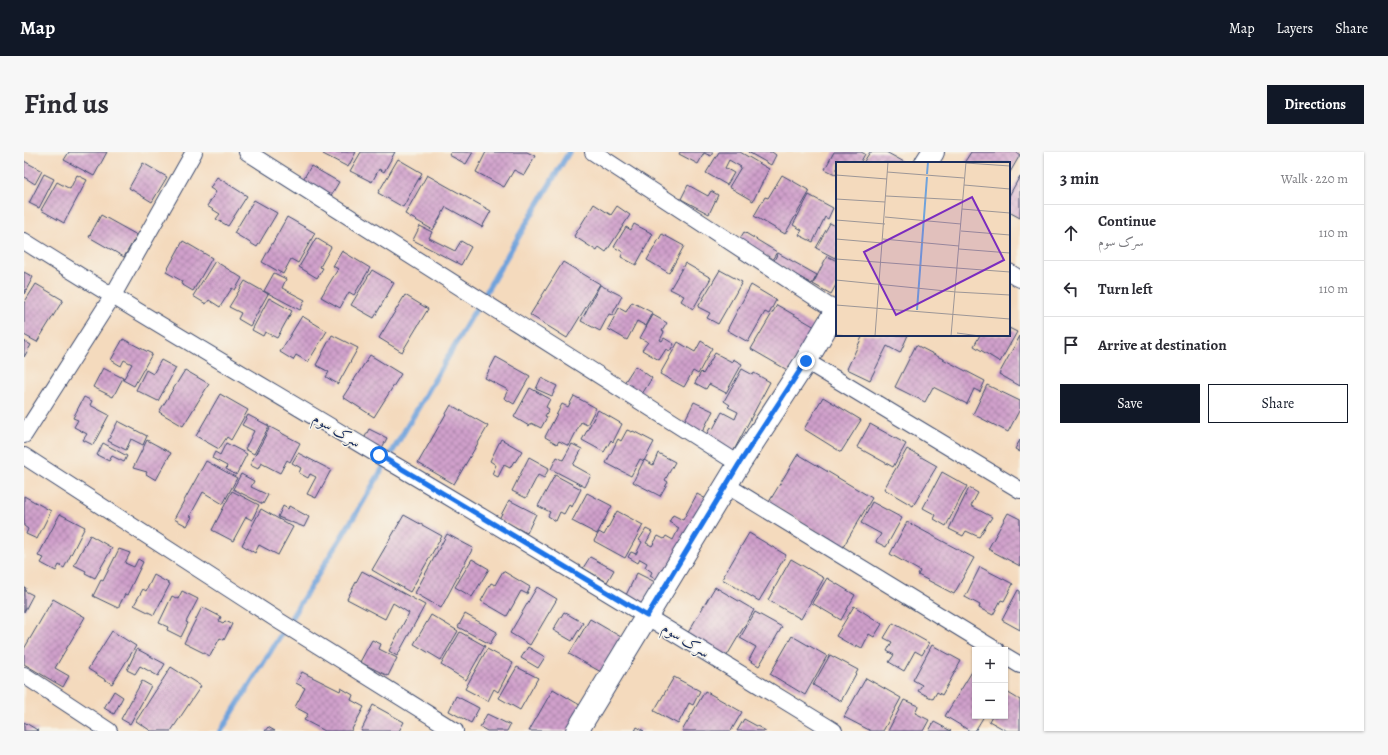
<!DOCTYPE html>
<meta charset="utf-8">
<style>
:root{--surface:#fff;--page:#f7f7f7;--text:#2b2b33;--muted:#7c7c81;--line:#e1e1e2;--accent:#111827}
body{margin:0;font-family:Alegreya,Amiri,serif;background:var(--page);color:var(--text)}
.controls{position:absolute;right:12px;bottom:12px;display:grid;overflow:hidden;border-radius:0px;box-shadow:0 1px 3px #0004}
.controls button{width:36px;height:36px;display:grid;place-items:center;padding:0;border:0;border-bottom:1px solid var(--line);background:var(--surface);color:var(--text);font:20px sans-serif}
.stop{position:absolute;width:12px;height:12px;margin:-9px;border:3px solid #1a73e8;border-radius:50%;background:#fff}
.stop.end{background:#1a73e8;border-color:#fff;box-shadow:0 1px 4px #0008}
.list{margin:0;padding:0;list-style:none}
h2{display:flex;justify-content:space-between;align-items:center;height:52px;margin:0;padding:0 16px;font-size:17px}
h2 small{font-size:13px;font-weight:400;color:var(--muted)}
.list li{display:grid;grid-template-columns:26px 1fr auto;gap:12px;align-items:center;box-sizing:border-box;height:56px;padding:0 16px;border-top:1px solid var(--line)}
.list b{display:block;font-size:15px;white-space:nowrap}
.list p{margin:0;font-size:13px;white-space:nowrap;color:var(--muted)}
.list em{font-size:13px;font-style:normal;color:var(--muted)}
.actions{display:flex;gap:8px;padding:12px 16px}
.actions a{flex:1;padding:9px 0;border:1px solid var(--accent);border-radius:0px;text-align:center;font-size:14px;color:var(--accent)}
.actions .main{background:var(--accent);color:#fff}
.icon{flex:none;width:22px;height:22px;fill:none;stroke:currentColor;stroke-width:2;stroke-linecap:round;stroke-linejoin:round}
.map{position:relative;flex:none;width:996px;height:579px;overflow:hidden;border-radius:0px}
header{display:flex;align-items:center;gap:24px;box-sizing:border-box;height:56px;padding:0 20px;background:var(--accent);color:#fff}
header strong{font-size:19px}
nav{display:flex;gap:22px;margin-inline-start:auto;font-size:14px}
.intro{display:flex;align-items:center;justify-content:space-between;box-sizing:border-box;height:96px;padding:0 24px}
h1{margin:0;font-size:28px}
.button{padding:10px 18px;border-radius:0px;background:var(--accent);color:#fff;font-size:14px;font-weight:700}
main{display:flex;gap:24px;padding:0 24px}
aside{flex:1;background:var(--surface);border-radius:0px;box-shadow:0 1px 3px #0004}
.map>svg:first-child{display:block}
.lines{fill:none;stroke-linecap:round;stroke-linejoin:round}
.stream{stroke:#70a3dc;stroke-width:5.5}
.building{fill:url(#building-cross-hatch)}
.minor-casing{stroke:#3c496c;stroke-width:18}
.secondary-casing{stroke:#3c496c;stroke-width:24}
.minor{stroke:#fff;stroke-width:16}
.secondary{stroke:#fff;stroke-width:22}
.route{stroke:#1a73e8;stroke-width:5}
.labels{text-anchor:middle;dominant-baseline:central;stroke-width:3;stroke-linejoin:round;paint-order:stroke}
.street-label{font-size:15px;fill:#1b2f5e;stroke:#f7f3e8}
.inset-river{fill:none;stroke:#70a3dc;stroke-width:2}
.inset-road{fill:none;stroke:#9d9697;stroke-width:1}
.view{fill:#7b2cbf;fill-opacity:0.15;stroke:#7b2cbf;stroke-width:2}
.inset-edge{fill:none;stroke:#1b2f5e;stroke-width:2}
</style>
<header>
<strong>Map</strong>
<nav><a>Map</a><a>Layers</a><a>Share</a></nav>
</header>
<div class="intro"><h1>Find us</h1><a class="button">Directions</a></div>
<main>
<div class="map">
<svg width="996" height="579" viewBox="0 0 996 579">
<defs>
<pattern id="building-cross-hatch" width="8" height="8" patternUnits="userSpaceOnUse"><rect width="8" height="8" fill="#d0a0cb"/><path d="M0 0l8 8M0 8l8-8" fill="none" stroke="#a883a8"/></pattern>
</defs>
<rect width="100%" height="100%" fill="#f7f3e8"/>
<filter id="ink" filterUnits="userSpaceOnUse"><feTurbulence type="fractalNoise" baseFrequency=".025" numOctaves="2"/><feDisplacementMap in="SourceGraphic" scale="8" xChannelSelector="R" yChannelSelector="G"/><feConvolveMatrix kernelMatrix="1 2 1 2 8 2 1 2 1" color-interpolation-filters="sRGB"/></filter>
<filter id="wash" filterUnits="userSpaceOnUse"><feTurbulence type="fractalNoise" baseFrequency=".012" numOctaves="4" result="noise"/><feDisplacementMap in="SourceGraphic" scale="16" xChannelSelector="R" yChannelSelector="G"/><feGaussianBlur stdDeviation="0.9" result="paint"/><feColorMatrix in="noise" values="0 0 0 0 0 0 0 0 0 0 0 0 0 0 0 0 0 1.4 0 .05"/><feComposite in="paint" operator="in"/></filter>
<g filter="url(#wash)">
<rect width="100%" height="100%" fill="#f4dabd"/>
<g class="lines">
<!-- stream -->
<polyline class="stream" points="197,579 336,355 483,104 545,0"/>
</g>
<g id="blocks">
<!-- building -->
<g class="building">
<polygon points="45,0 83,0 70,24 40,8"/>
<polygon points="300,0 332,0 324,15 299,2"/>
<polygon points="337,0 371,0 360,20 355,17 348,30 326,19"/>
<polygon points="427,0 449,0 442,12 425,3"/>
<polygon points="462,0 503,0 511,4 500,23 490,18 480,35 452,20"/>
<polygon points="656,0 689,0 687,4 680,1 674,12 655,2"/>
<polygon points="695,0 716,0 745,17 729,49 705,35 717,15 705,8 701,16 710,21 703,33 682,21"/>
<polygon points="724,0 748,0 752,3 747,13"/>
<polygon points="810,0 837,0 841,2 836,11 813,11 813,23 801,17"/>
<polygon points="846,0 862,0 882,11 839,11"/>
<polygon points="947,0 992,0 996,3 985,22 985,11 940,11"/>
<polygon points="374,7 398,21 379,55 354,41"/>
<polygon points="0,9 18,19 11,32 0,25"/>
<polygon points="119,11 143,25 128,50 105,36"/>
<polygon points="287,14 315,30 306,45 278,29"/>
<polygon points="20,22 30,27 15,56 5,51"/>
<polygon points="53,23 63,28 40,71 17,58 33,30 46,37"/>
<polygon points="403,23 467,59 458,75 422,55 409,78 381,62"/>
<polygon points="758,23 786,39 761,82 730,64 741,45 744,46"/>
<polygon points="996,24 996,66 985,60 985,44"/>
<polygon points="193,25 223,44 204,74 192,67 196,62 183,54 192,40 186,36"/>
<polygon points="664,33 684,44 687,39 694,43 685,62 657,47"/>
<polygon points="785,43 809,56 804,67 801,65 789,90 775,83 778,78 769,73"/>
<polygon points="230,48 253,61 233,95 210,81"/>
<polygon points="570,52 587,63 593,54 606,63 582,100 575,95 573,99 550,84"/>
<polygon points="77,63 113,83 100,105 65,85"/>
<polygon points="263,65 291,81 274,111 267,107 259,122 238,110"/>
<polygon points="806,71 813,75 813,102 811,106 792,96"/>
<polygon points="610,72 629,82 612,113 597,105 599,100 590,95 602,75 607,78"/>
<polygon points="396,74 408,80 405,86 431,99 437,89 447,95 437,113 389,88"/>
<polygon points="720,80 753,100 748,108 715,88"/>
<polygon points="638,82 660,94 645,121 623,108"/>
<polygon points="292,86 307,95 296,115 299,116 293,126 275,115"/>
<polygon points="159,89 188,106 169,139 157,132 158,129 142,120"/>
<polygon points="318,99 346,116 330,143 325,140 316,156 297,145 314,117 309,114"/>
<polygon points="754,101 793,123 788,132 749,110"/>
<polygon points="803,104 813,109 813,131 807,142 789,132"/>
<polygon points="191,109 218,126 211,138 208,136 196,155 185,148 182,152 169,144"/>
<polygon points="539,110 576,132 543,186 506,163"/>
<polygon points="661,111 687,126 669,157 657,149 660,144 646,137"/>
<polygon points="348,118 370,131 350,166 327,153"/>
<polygon points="696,118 718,130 694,172 683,166 686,161 674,155"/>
<polygon points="0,120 9,125 0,142"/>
<polygon points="250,121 262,127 258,136 281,148 276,158 240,139"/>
<polygon points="221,129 244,142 226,174 214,167 217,161 205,155"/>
<polygon points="12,132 39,148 13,190 0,183 0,151"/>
<polygon points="576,133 598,144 588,163 585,162 576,179 557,169"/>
<polygon points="727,133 752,148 745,162 741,160 724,190 703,178"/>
<polygon points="381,143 404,157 378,200 355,186"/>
<polygon points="245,146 268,159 253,186 241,180 239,184 228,178"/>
<polygon points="608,150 629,161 622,174 613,169 603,188 584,177 595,156 602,160"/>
<polygon points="753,153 791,175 765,219 727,197"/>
<polygon points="629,163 643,171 638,179 640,180 636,188 638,189 640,186 650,192 646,199 642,197 635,208 618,198 624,190 616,186"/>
<polygon points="278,164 303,179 284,210 272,203 269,208 256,200"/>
<polygon points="985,176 993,180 976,210 950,194 956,183 985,183"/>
<polygon points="308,183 334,196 314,232 302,225 305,220 292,213"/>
<polygon points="839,183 884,183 876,201 863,194 846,228 823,217"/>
<polygon points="996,184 996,234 975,222"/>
<polygon points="99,187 128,202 110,234 99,228 108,212 100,208 97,214 87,208"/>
<polygon points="0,189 7,193 0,205"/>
<polygon points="677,189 688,196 674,222 669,219 660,235 636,222 654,190 671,200"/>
<polygon points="892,193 961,229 956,240 950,237 943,252 909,235 901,250 871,235"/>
<polygon points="691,201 708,210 709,207 718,212 702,241 685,232 682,237 671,231 677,220 679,222"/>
<polygon points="346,203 377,222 350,265 319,245"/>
<polygon points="472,205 506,224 490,252 480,246 484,238 461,226"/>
<polygon points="137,208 152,216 134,249 112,238 122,218 129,222"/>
<polygon points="611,214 628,226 618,242 600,231"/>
<polygon points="79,216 99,226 89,245 69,235"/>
<polygon points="718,217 729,223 730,221 746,230 708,302 680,287 686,276 689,277 698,260 711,267 714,260 704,255 706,253 700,249"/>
<polygon points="161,218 185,232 159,274 135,260"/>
<polygon points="517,226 533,234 528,244 512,237"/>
<polygon points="963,233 996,249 996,257 984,280 949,262"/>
<polygon points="506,236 526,247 522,255 525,257 521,264 523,265 517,276 507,271 505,274 490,265"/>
<polygon points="196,242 224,258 207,288 203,285 195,297 172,284"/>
<polygon points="550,244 572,256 563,273 557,270 545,294 535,289 533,292 521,285 538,252 544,255"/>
<polygon points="60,245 68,249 66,253 85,263 69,293 59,288 63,282 50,275 54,268 49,266"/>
<polygon points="799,245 837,268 817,300 780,277"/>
<polygon points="670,250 689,259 677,282 659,272"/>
<polygon points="427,253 464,274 430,332 394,311"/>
<polygon points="574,258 598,272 589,290 587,288 580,300 558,288"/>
<polygon points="224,263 245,274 230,302 221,297 230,279 218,273"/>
<polygon points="94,269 123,284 119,293 107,287 102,298 84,289"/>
<polygon points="846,272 882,292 869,315 833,295"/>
<polygon points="246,275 276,291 266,310 263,308 256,321 237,311 234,317 226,313"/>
<polygon points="345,277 363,286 356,300 338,291"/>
<polygon points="603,278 608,280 609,279 630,290 620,309 616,307 607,324 582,311 594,287 597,289"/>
<polygon points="477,287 498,299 491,310 490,309 486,316 480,313 474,325 468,322 472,313 466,309"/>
<polygon points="123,288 147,301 132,328 122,322 123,320 109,316"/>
<polygon points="996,288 996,300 991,297"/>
<polygon points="79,291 103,304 100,310 88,304 85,309 73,303"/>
<polygon points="202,291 223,302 212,323 202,317 203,314 188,306 191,300 196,303"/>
<polygon points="548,292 558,297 549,313 567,323 561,335 527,317 533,305 539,308"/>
<polygon points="883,297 913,314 889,354 860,337"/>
<polygon points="274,301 307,318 292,346 283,342 292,325 286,322 284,326 275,321 277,316 268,311"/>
<polygon points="634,301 651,310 641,328 644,330 636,344 609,330 620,308 629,313"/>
<polygon points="774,302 848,346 819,395 745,350"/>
<polygon points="505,305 525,316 520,326 514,323 502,346 488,339"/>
<polygon points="182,309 213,326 199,352 179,340 166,364 168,365 163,374 150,367"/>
<polygon points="918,320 943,334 922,374 910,367 912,363 899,356"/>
<polygon points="217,322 230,329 227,335 244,343 239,352 209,337"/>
<polygon points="531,323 557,337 548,355 545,353 540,362 536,360 532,369 524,364 526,360 514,354"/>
<polygon points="945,336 954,341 947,354 968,365 955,385 942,379 939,384 925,377"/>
<polygon points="208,339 235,353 228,368 222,365 209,389 188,378"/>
<polygon points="563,341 588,354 573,382 548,369"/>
<polygon points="673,342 686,349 641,432 626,424 628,420 621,415 623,411 616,407 614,411 604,405 607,400 612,402 618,390 615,388 622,377 628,380 622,391 628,394 634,384 640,387 642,384 649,388 655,376 645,370 649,363 659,368"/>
<polygon points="0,344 27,359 13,387 2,382 4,377 0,374"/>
<polygon points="485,348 512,362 503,381 475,367"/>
<polygon points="848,350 878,366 862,395 852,390 857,382 837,371"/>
<polygon points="259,354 264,357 265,354 285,365 280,375 254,365"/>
<polygon points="237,357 269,375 254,403 235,393 231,401 218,393"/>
<polygon points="593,359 619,373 601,406 570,389 575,380 580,383"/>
<polygon points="984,361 996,367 996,414 964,397"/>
<polygon points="36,362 61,375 40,416 35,413 32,419 17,411 20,406 14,404"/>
<polygon points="380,363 418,384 386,440 348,418"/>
<polygon points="883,370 950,406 930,442 894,423 896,419 866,402"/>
<polygon points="725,381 762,403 735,449 698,427"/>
<polygon points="423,382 449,396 417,456 391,441"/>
<polygon points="66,383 88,396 71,426 61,421 62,419 50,413"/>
<polygon points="95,397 106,401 101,411 110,415 114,407 119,410 103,443 101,442 94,456 69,444 77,428 79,429"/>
<polygon points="566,405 590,418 583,430 559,416"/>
<polygon points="448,407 465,417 448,445 431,435"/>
<polygon points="767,407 800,426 777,467 744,448"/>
<polygon points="956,415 989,432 980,449 977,448 969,463 955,456 956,453 941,445"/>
<polygon points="338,419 401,453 373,504 365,499 385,461 369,451 361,467 323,447"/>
<polygon points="479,419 506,435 503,442 497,439 483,464 457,449 467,431 471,433"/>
<polygon points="613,421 631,430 618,456 600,447"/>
<polygon points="130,423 146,432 130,463 110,453 119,437 122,439"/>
<polygon points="803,426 831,443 817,468 788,451"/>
<polygon points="0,435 2,436 1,439 9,443 0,460"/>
<polygon points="513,435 533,447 506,493 486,481"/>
<polygon points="691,435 730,458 701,507 662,484"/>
<polygon points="994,438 996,439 996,478 978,468"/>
<polygon points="158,439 174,447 162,470 164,471 157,485 143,478 144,475 135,471 148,444 154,447"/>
<polygon points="29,447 61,465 31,516 45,524 39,535 0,512 0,497"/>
<polygon points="830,454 858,472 850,485 845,482 838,496 832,493 831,495 812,484"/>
<polygon points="178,455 197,465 195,469 199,471 201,469 208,472 200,488 196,486 186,504 160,491"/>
<polygon points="540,460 559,471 548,489 529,478"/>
<polygon points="731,460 758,475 735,514 725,508 732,495 716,486"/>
<polygon points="441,462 473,480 466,492 434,475"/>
<polygon points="407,463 434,479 417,508 390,492"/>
<polygon points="566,467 597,485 577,520 545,502"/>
<polygon points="869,471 905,491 898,503 891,499 880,519 865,510 870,503 863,499 868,490 860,486"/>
<polygon points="88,479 112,494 88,532 64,517"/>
<polygon points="436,480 461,494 442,528 417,513"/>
<polygon points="768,484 803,504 781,543 746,522"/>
<polygon points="348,488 357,492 355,497 373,506 364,524 336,510"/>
<polygon points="908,493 937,509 918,543 913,540 909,547 894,539 898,533 889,528"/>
<polygon points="504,495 521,505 514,516 497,506"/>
<polygon points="113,497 141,512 134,524 116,514 111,522 103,518"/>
<polygon points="463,497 489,511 474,540 470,537 464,549 441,537"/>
<polygon points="806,503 834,518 817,549 789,533"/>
<polygon points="147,515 177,534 147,579 127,579 112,569"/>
<polygon points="493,515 514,526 496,558 475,546"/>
<polygon points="949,518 951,520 951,564 960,564 951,579 946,579 921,564"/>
<polygon points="278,520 316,539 317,536 329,543 327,548 340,555 327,579 301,579 280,568 284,562 271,555 281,536 272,531"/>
<polygon points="650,525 676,539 669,553 665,551 654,572 630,559"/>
<polygon points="842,526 877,546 859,579 847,579 820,565"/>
<polygon points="118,529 127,534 106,572 97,567"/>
<polygon points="529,537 559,555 545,579 505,579"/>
<polygon points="90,539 99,545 90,562 80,556"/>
<polygon points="681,539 718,560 707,579 658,579"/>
<polygon points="981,539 996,548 996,579 983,579 965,569 968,564 981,564"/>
<polygon points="432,544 455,556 447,571 425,559"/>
<polygon points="880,548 894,554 891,561 905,568 899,579 864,579"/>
<polygon points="349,553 380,570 375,579 337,579 343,567 342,567"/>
<polygon points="463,562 486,573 483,579 463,579 456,575"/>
<polygon points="720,567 742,579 713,579"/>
<polygon points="0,570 15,579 0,579"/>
<polygon points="910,570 927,579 905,579"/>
<polygon points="244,575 251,579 241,579"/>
<polygon points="613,575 620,579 611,579"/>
</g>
</g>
</g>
<g filter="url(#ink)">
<use href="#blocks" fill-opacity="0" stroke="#3c496c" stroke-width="1"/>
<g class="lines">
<defs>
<g id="minor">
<polyline points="223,0 715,312"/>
<polyline points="569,0 812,159"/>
<path d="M0 89C117 163 236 232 354 303 507 393 658 486 810 579"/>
<polyline points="985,120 996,127"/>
<polyline points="782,209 996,338"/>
<polyline points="0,283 88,145 170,0"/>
<polyline points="0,304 255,469 431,579"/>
<polyline points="702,333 972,498"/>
<polyline points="981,504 996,513"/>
<polyline points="0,523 85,579"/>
</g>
<g id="secondary">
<polyline points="902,11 909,0"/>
<polyline points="553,579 715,312 782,209 813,157"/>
</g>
</defs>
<!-- minor casing -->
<use href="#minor" class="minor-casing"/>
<!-- secondary casing -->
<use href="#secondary" class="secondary-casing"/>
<!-- minor -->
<use href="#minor" class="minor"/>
<!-- secondary -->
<use href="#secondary" class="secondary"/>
</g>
</g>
<g class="lines" filter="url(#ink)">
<!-- route -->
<polyline class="route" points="355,303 623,464 715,312 782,209"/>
</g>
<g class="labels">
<!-- street labels -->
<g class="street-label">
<text transform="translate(313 278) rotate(31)">سرک سوم</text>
<text transform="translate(662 488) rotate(32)">سرک سوم</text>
</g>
</g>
<!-- overview -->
<g transform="translate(812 10)">
<rect width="174" height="174" fill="#f4dabd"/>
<path class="inset-river" d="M91 12 92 0M81 148 91 15"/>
<path class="inset-road" d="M130 1 174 4M51 10 128 16M0 13 51 17M128 23 174 27M50 34 127 38M0 37 49 40M126 47 174 51M49 55 125 62M0 58 49 62M125 69 174 73M0 77 46 81M47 77 123 84M123 87 174 91M0 97 174 110M0 118 120 130 174 133M0 143 174 157M121 171 144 174M0 173 15 174M39 174 52 0M115 174 130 0"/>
<path class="view" d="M136 35 168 98 60 153 28 90Z"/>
<rect width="174" height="174" class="inset-edge"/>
</g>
</svg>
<div class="controls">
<button>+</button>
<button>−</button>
</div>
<div class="stop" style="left:355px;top:303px"></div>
<div class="stop end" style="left:782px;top:209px"></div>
</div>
<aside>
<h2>3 min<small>Walk · 220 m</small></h2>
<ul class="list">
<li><svg class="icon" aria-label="ahead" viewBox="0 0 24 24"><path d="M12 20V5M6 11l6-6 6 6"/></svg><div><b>Continue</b><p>سرک سوم</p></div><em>110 m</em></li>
<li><svg class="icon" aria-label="left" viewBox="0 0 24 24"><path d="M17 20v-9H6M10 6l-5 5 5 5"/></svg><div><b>Turn left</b></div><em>110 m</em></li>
<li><svg class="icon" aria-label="arrive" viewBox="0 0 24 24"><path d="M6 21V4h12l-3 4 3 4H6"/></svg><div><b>Arrive at destination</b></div></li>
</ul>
<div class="actions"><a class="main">Save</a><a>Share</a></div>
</aside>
</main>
